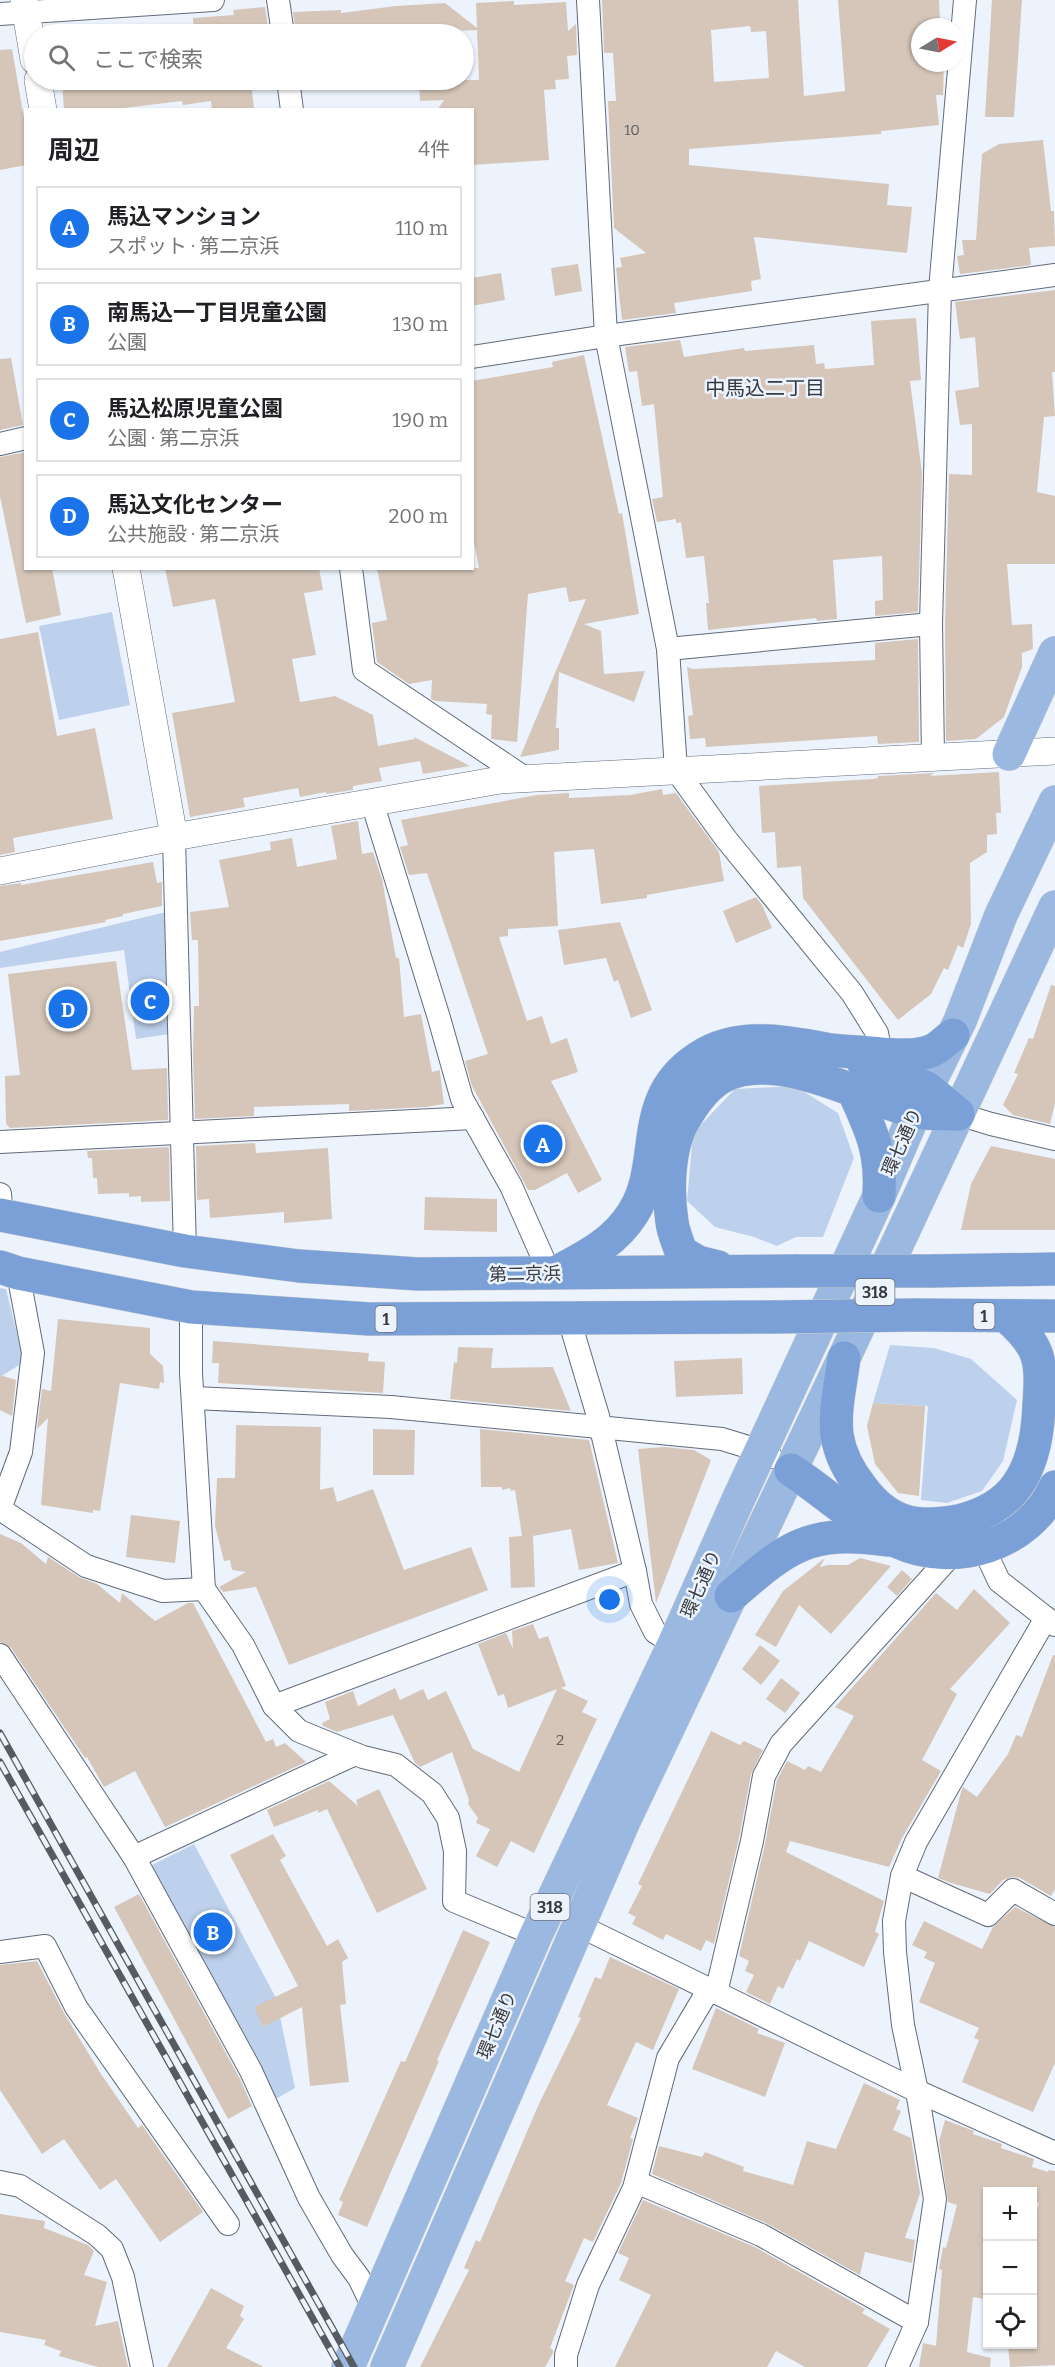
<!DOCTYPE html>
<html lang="ja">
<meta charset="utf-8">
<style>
:root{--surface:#fff;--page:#f6f6f6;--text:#202124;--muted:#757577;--line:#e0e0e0;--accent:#1a73e8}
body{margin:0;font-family:Bitter,"Noto Sans JP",serif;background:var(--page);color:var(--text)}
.controls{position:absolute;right:18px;bottom:18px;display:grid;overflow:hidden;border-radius:0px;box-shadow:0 2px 4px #0004}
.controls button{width:54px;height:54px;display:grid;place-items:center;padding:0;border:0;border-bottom:2px solid var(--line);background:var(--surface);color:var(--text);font:30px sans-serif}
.compass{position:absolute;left:911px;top:18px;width:54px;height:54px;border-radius:50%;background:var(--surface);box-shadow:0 2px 4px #0004;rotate:80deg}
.you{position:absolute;left:610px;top:1600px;width:21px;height:21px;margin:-15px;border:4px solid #fff;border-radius:50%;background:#1a73e8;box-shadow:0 0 0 9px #1a73e833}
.badge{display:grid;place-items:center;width:39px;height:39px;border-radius:50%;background:var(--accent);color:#fff;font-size:20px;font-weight:700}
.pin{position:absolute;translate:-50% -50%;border:3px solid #fff;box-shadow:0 2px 6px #0006}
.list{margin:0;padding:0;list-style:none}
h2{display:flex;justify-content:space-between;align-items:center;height:78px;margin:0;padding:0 24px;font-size:26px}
h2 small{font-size:20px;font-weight:400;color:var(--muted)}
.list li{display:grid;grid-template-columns:39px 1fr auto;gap:18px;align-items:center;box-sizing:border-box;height:84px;margin:0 12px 12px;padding:0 12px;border:2px solid var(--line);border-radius:0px}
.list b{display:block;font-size:22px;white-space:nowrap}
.list p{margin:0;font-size:20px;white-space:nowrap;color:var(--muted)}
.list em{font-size:20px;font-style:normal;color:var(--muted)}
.icon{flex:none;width:33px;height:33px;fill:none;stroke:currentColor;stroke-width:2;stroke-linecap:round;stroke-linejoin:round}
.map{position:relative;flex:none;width:1055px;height:2367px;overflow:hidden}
.search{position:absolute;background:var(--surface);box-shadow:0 2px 4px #0004;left:24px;top:24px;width:450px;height:66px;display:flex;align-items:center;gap:15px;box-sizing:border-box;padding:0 21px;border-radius:33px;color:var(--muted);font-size:22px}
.panel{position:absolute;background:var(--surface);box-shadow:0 2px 4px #0004;left:24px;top:108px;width:450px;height:462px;border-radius:0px}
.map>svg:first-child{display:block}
.green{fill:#bed1ec}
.building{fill:#d5c6b9;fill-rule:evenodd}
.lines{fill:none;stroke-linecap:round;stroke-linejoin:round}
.minor-casing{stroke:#616b79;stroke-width:24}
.tertiary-casing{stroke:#616b79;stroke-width:28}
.primary-casing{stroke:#cfd0d1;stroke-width:34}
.trunk-casing{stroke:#cfd0d1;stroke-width:34}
.minor{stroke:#fff;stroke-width:22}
.tertiary{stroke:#fff;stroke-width:27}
.primary{stroke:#9bb8e1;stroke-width:33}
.trunk{stroke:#7aa0d7;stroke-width:33}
.rail-casing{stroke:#565b61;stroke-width:7}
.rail{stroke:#ecf3fc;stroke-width:4.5;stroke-dasharray:14;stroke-linecap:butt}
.trunk-bridge-casing{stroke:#cfd0d1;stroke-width:34;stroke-linecap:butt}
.trunk-bridge{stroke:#7aa0d7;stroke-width:33}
.labels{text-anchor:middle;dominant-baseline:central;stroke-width:5;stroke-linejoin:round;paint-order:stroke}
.number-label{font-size:15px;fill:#5e5e5f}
.shield{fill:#ecf3fc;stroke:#6d7279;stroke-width:1.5}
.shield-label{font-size:16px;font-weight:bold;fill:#373b41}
.street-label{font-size:18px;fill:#373b41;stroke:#ecf3fc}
.neighbourhood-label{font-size:20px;fill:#373b41;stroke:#ecf3fc}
</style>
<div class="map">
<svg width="1055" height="2367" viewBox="0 0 1055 2367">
<rect width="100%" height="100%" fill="#ecf3fc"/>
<!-- green -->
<g class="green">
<polygon points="112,612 130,705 59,720 39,626"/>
<polygon points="166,912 169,1034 136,1039 124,950 0,968 0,952"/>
<polygon points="795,1086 838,1113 854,1158 823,1237 796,1237 777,1246 754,1237 715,1227 687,1201 693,1133 735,1089"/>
<polygon points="0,1288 6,1289 24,1362 0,1377"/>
<polygon points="890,1345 934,1348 971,1359 1017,1400 1003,1461 982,1491 947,1503 921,1500 928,1406 873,1403"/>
<polygon points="194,1844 276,1998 295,2088 274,2100 150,1866"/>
</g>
<!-- building -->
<g class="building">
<path d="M602 0H798L804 96 845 91 838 0H939L940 22H946V27H920V63H944L943 95H936L939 125 881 131V134L689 149V165L889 184 887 205 912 207 907 253 754 237 761 279 751 281 752 291 674 303 676 313 622 320 616 268 622 267 620 258 646 253 614 228 608 101H616L613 53H604ZM750 26 751 32 766 31 769 78 714 82 711 30Z"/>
<polygon points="992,0 1022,0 1014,117 985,117"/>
<polygon points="514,1 514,5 566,2 568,31 576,24 577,55 567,56 569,79 555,80 556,89 544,90 549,160 472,165 472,110 437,110 444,100 420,101 419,80 479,80 477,30 398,34 296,34 293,12 341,10 341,13 396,6 445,3 477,28 476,3"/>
<polygon points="265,7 269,34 194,34 193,18 234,15 233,10"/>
<polygon points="12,49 26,130 26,165 0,170 0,50"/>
<polygon points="62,80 251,80 254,110 212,110 211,101 183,105 182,101 107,110 64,110"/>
<polygon points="1043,140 1051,211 1054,211 1055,246 1029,248 1031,265 960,274 957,256 964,255 962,240 976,240 982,154 999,144"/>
<polygon points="578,264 582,291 555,296 551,268"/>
<polygon points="501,273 505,300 472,306 472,278"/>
<polygon points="1055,290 1055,372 1052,372 1055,416 1044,417 1037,492 1055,496 1055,564 1007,564 1012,625 1032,624 1033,649 1022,653 1022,667 1004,717 976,739 946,741 945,624 949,474 972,475 972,424 960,425 955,391 979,387 975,337 960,339 955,302"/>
<polygon points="916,318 921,380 910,381 922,473 918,612 875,616 875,601 883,600 882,556 833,560 837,619 817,621 816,618 708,630 706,603 709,603 704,556 686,558 681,522 676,523 676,519 657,522 652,499 663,497 654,404 642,406 637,371 629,372 625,347 680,340 684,357 744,348 745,351 814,345 816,364 824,363 825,369 874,365 871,321"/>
<polygon points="584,355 619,514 622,513 639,614 584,624 601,631 604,674 645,671 634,702 559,672 556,728 559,728 559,750 520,757 586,599 569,602 566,587 528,594 517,742 491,739 492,715 486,714 487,704 435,701 431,699 432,680 409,684 377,662 372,623 387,620 377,568 479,568 472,532 472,381 553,367 552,362"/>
<polygon points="11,358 23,425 0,430 0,359"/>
<polygon points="26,452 26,568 52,568 61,615 26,623 0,496 0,457"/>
<polygon points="165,568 319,568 323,590 304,593 316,655 292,659 300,702 335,696 373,715 378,746 415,739 414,737 470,766 423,774 420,761 379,768 382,781 353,786 353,790 326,794 326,792 300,797 298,788 243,798 245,807 190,817 172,713 235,702 215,599 173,607"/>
<polygon points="38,632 57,736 95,728 113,819 13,838 15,852 0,855 0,639"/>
<polygon points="918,639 919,742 878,744 877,736 706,747 705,738 690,739 688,716 693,715 687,667 693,669 875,660 875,643"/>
<polygon points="999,772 1001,813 996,813 997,834 987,835 987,852 970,863 971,924 963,948 958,945 948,970 944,968 931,994 898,1020 803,898 801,866 777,868 775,832 762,833 759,786 873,779 878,778 878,776 934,773 930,776"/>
<polygon points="662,789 663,795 676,793 719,852 724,881 647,895 647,898 601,904 594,849 554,852 558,926 508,929 508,936 499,937 527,1021 542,1016 551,1044 567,1038 578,1072 551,1081 602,1180 578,1193 567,1173 535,1190 528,1190 472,1086 465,1061 488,1054 427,873 409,875 400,847 408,845 401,820 537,795 569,793 569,798 630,795"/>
<polygon points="358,821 362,854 373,852 382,879 396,958 399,958 404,1017 421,1014 432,1072 440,1070 440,1073 444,1104 426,1107 349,1111 349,1104 254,1107 254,1116 195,1119 193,1056 194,1006 199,1006 198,940 192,940 190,912 229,907 219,860 271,850 270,842 292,838 297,867 337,859 331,826"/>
<polygon points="153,862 157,883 162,882 162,906 123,914 123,916 105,920 106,922 0,941 0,886 21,883 21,885"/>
<polygon points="756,897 762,905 772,928 736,943 723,911"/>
<polygon points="620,922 652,1010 631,1018 618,980 614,982 606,958 564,965 558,930"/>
<polygon points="116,961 132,1070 167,1068 168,1120 10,1128 6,1124 5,1076 20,1075 8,974"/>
<polygon points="1051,985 1055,986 1055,1103 1050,1124 1013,1115 1003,1105 1018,1074 1014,1073 1029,1038 1033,1039"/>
<polygon points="255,1143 256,1153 328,1148 332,1219 284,1223 284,1212 210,1218 209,1199 197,1200 196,1146"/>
<polygon points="991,1146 1055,1159 1055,1230 961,1230 971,1184"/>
<polygon points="169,1147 170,1201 141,1202 141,1196 129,1197 129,1193 98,1194 97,1178 93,1178 92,1158 88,1158 87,1151"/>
<polygon points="425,1197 497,1199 497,1232 424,1230"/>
<polygon points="58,1319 150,1328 150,1354 163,1366 164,1383 160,1382 159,1389 120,1383 100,1511 93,1510 93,1513 41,1505 48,1418 37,1429 42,1389 51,1391"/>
<polygon points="213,1341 369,1353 368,1361 385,1362 383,1393 218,1383 219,1363 212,1363"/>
<polygon points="458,1347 493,1348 491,1368 553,1367 571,1411 450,1399 454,1362 457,1363"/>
<polygon points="742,1358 743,1394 676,1397 674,1361"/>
<polygon points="0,1375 16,1380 12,1416 0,1410"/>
<polygon points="873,1403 925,1406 919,1496 898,1493 875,1464 867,1426"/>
<polygon points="236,1425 321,1427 320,1490 333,1487 337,1502 373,1489 404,1570 471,1547 488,1590 289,1665 256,1587 223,1592 219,1587 246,1572 232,1570 230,1560 224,1561 215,1526 217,1478 235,1478"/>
<polygon points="373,1429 415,1430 414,1475 373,1475"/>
<polygon points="480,1429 589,1440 618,1563 579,1570 571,1529 533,1536 535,1587 511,1588 509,1537 522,1536 515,1490 511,1491 510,1488 502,1490 502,1487 481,1487"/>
<polygon points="664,1447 694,1450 711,1460 656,1603 638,1449"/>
<polygon points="131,1515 180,1521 175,1563 126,1557"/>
<polygon points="0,1534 21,1543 46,1564 48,1557 79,1577 97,1584 120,1603 122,1593 155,1621 188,1603 193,1603 266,1742 273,1739 276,1747 285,1743 306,1762 165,1827 135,1771 104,1787 87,1757 85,1758 11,1648 0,1642"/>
<polygon points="825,1558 820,1567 828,1565 848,1565 860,1558 891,1566 831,1634 799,1605 776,1647 755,1635 783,1591"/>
<polygon points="902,1570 912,1579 897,1596 887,1587"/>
<polygon points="974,1589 1010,1623 950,1689 957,1694 922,1760 941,1771 902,1838 889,1867 790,1841 786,1852 884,1901 875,1932 879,1934 864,1967 809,1941 800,1961 797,1959 783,1989 778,1986 770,2004 746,1992 754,1975 745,1971 749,1961 739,1956 765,1844 777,1780 787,1761 805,1770 808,1766 821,1772 854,1716 835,1707 936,1593 957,1610"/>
<polygon points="533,1624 539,1639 548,1636 566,1686 561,1688 588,1701 582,1712 597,1719 534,1853 511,1841 497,1867 476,1856 490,1829 476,1823 478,1818 468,1804 469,1800 452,1752 420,1767 415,1763 393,1715 337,1732 323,1726 322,1723 330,1719 325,1702 353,1691 358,1706 395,1688 400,1700 423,1689 428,1700 446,1691 473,1749 519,1772 557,1689 508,1708 504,1694 498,1696 478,1644 506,1633 513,1649 512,1631"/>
<polygon points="760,1645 780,1661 761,1685 742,1669"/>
<polygon points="1053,1655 1055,1655 1055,1889 1051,1896 1020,1878 1012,1877 1003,1880 990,1894 951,1883 938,1878 961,1792 963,1787 977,1797 1008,1754 1016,1735 1022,1737"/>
<polygon points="781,1678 800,1693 785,1713 766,1699"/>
<polygon points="711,1731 740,1745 744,1741 763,1750 751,1774 739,1838 714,1944 706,1940 701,1951 666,1934 663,1940 632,1924 636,1917 628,1913 642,1886 638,1884"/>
<polygon points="329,1781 358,1806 356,1800 379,1789 427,1889 377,1913 327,1809 318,1813 318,1810 274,1827 267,1810"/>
<polygon points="273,1834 286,1856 280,1860 327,1946 338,1939 348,1958 342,1962 346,2004 340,2005 349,2082 310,2086 302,2007 263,2027 254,2007 298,1986 230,1855"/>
<polygon points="139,1894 239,2077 252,2106 228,2119 114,1907"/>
<polygon points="1015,1907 1055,1927 1055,2063 1033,2112 962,2082 979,2040 974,2038 979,2028 919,2002 935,1963 924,1958 927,1952 912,1945 924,1921 982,1949 993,1927"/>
<polygon points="463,1930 490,1942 437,2060 439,2061 367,2227 338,2215 343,2202 339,2200 401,2061 405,2062"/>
<polygon points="610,1957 679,1989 653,2050 636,2042 607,2105 638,2118 630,2138 633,2139 621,2183 593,2242 584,2238 565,2281 574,2285 550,2348 553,2350 553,2353 545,2367 420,2367 469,2270 464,2268 476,2240 480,2242 538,2106 581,2018 578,2017 595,1977 601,1979"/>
<polygon points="37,1961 64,2013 101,2074 138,2128 142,2125 203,2212 160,2242 116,2179 100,2190 64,2139 42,2154 0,2090 0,1965"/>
<polygon points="716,2008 759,2029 757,2033 785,2043 765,2097 692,2069"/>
<polygon points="864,2083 900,2100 896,2109 901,2111 893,2130 911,2138 920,2193 905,2238 915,2240 912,2263 865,2252 860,2275 766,2223 652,2174 659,2146 702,2157 705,2152 744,2167 743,2171 793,2185 807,2141 836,2149"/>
<polygon points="945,2120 974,2131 973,2134 1002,2144 1001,2148 1034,2159 1032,2167 1048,2172 1049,2170 1055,2171 1055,2365 1010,2367 1008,2344 1032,2344 1032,2227 1039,2203 1032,2201 1032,2192 987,2192 987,2296 984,2296 984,2299 973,2297 967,2352 991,2358 990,2367 919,2367 923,2343 936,2346 942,2270 939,2269 943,2247 946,2248 957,2205 948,2202 939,2141"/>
<polygon points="643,2200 755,2247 865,2309 862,2313 890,2329 867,2367 805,2367 776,2351 767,2367 615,2367 651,2295 619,2280 629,2258 618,2253"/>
<polygon points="0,2214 45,2221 44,2228 88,2245 94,2251 84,2275 107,2282 95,2326 118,2321 128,2367 98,2367 59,2356 61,2351 44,2345 46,2340 0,2332"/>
<polygon points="211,2288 244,2306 240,2316 244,2319 226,2348 264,2367 167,2367"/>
</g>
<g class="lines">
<defs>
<g id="minor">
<polyline points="278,0 283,34"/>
<polyline points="588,0 606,336 668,649 676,770 726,839 852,993 877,1033 881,1054"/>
<polyline points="0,14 213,0"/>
<polyline points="288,80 292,110"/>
<polyline points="472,357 606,336 1055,275"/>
<polyline points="0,444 26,438"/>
<polyline points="351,568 364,670 525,778"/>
<polyline points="668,649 931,624"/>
<polyline points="933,757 931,624 940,290 965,0"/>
<polyline points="372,802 439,1018 462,1099 511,1186 550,1274"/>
<polyline points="174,837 185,1251"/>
<polyline points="958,1114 991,1124 1055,1139"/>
<polyline points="0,1142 473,1118"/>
<polyline points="0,1194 2,1216"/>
<polyline points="18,1273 33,1353 21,1452 0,1509 86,1566 163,1591 204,1589"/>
<polyline points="191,1307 191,1373 204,1589 243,1645 274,1706 299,1731 363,1757 396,1765 432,1793 448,1818 455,1851 454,1901 536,1935"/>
<polyline points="569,1319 598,1416 635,1571 641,1604 655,1632 674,1644"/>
<polyline points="193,1398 391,1407 722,1439 761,1451 771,1457"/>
<polyline points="978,1536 999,1581 1055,1625"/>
<polyline points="0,1655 134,1857 251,2071 309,2198 342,2255 359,2278 374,2309"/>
<polyline points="274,1706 635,1571"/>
<polyline points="134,1857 355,1754"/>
<polyline points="902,1876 988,1915 1013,1890 1055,1914"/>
<polyline points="578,1925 917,2091 1055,2153"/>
<polyline points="0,1952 45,1946 76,2007 228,2224"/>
<polyline points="716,1993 752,1841 764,1776 781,1744 955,1551 953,1546"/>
<polyline points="0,2182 20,2186 97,2235 112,2249 123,2277 142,2367"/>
<polyline points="636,2182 761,2235 917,2322"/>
<polyline points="566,2367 566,2355 588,2285 634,2188 668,2058 709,1989"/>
<polyline points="897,2367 917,2322 935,2199 917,2091 903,2025 895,1952 894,1921 902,1876 916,1842 1046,1618"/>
</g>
<g id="tertiary">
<polyline points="24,0 34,60"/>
<polyline points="38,80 43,110"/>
<polyline points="126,568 174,837"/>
<polyline points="0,871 174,837 500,780 1055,751"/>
</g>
<g id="primary">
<polyline points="1009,754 1055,653"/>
<polyline points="348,2367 536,1935 674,1644 738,1500 879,1196 915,1112 960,1021 1001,915 1055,802"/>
<polyline points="387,2367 624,1821 844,1358 1055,907"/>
</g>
<g id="trunk">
<polyline points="863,1062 927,1088 958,1114"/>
<path d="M853 1090C871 1130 882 1151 879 1196"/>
<polyline points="0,1215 185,1251 299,1266 418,1274 797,1271"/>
<polyline points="0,1267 18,1273 191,1307 369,1319 776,1317"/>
<path d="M718 1267 698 1262 681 1252C678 1242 673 1232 672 1222 667 1189 668 1143 687 1115 696 1100 708 1084 724 1076 777 1049 860 1097 912 1111 926 1115 944 1113 958 1114"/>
<path d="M559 1271C587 1256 615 1242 633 1213 665 1163 635 1099 698 1058 738 1031 788 1042 831 1050 848 1052 865 1052 881 1054 898 1055 915 1057 931 1051 939 1048 946 1040 953 1035"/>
<polyline points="932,1271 1055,1269"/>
<polyline points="913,1315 1055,1316"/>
<path d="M844 1358C841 1383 834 1411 837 1435 840 1455 850 1473 862 1488 888 1523 916 1529 958 1521 981 1516 1005 1504 1018 1484 1034 1461 1038 1432 1039 1405 1042 1360 1041 1347 1007 1317"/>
<path d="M791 1470C827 1494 858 1524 898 1542 955 1568 1029 1545 1055 1487"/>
<path d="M731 1596C788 1546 809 1529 887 1540"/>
</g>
</defs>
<!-- minor casing -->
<use href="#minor" class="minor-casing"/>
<!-- tertiary casing -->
<use href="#tertiary" class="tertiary-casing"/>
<!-- primary casing -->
<use href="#primary" class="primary-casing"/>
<!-- trunk casing -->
<use href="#trunk" class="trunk-casing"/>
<!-- minor -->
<use href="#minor" class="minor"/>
<!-- tertiary -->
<use href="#tertiary" class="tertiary"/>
<!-- primary -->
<use href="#primary" class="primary"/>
<!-- trunk -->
<use href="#trunk" class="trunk"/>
<defs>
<g id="rail">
<polyline points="0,1733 354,2367"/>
<polyline points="0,1762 340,2367"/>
</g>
</defs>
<!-- rail casing -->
<use href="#rail" class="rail-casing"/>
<!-- rail -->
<use href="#rail" class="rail"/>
<defs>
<g id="trunk-bridge">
<polyline points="797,1271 932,1271"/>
<polyline points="776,1317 913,1315"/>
</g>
</defs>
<!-- trunk-bridge casing -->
<use href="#trunk-bridge" class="trunk-bridge-casing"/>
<!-- trunk-bridge -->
<use href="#trunk-bridge" class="trunk-bridge"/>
</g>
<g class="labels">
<!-- number labels -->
<g class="number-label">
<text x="632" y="130">10</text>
<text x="560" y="1740">2</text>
</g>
<!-- shield labels -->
<g class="shield">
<rect x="855.5" y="1279" width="39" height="26" rx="4.5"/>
<rect x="973.5" y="1303" width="21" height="26" rx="4.5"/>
<rect x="375.5" y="1306" width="21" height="26" rx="4.5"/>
<rect x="530.5" y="1894" width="39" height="26" rx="4.5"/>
</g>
<g class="shield-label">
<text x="875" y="1292">318</text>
<text x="984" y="1316">1</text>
<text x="386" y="1319">1</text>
<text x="550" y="1907">318</text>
</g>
<!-- street labels -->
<g class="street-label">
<text transform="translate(902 1142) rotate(-66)">環七通り</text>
<text transform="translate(525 1274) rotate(-1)">第二京浜</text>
<text transform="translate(701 1584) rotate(-66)">環七通り</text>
<text transform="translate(497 2025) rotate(-67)">環七通り</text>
</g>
<!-- neighbourhood labels -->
<g class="neighbourhood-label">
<text x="765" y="388">中馬込二丁目</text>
</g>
</g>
</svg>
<div class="controls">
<button>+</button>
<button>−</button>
<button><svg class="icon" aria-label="locate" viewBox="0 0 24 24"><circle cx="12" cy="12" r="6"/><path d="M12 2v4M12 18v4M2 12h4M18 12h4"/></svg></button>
</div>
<svg class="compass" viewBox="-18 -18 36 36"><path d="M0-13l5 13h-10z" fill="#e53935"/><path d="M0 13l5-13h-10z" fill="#757577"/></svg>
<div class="you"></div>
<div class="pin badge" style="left:543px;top:1144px">A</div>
<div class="pin badge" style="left:213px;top:1932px">B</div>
<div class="pin badge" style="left:150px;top:1001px">C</div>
<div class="pin badge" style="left:68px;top:1009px">D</div>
<div class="search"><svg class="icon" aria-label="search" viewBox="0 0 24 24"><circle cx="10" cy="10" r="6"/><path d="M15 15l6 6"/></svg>ここで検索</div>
<section class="panel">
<h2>周辺<small>4件</small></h2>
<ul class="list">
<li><span class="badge">A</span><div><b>馬込マンション</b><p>スポット · 第二京浜</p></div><em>110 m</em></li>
<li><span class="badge">B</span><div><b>南馬込一丁目児童公園</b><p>公園</p></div><em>130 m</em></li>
<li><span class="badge">C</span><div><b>馬込松原児童公園</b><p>公園 · 第二京浜</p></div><em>190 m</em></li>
<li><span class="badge">D</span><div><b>馬込文化センター</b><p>公共施設 · 第二京浜</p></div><em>200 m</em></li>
</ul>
</section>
</div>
